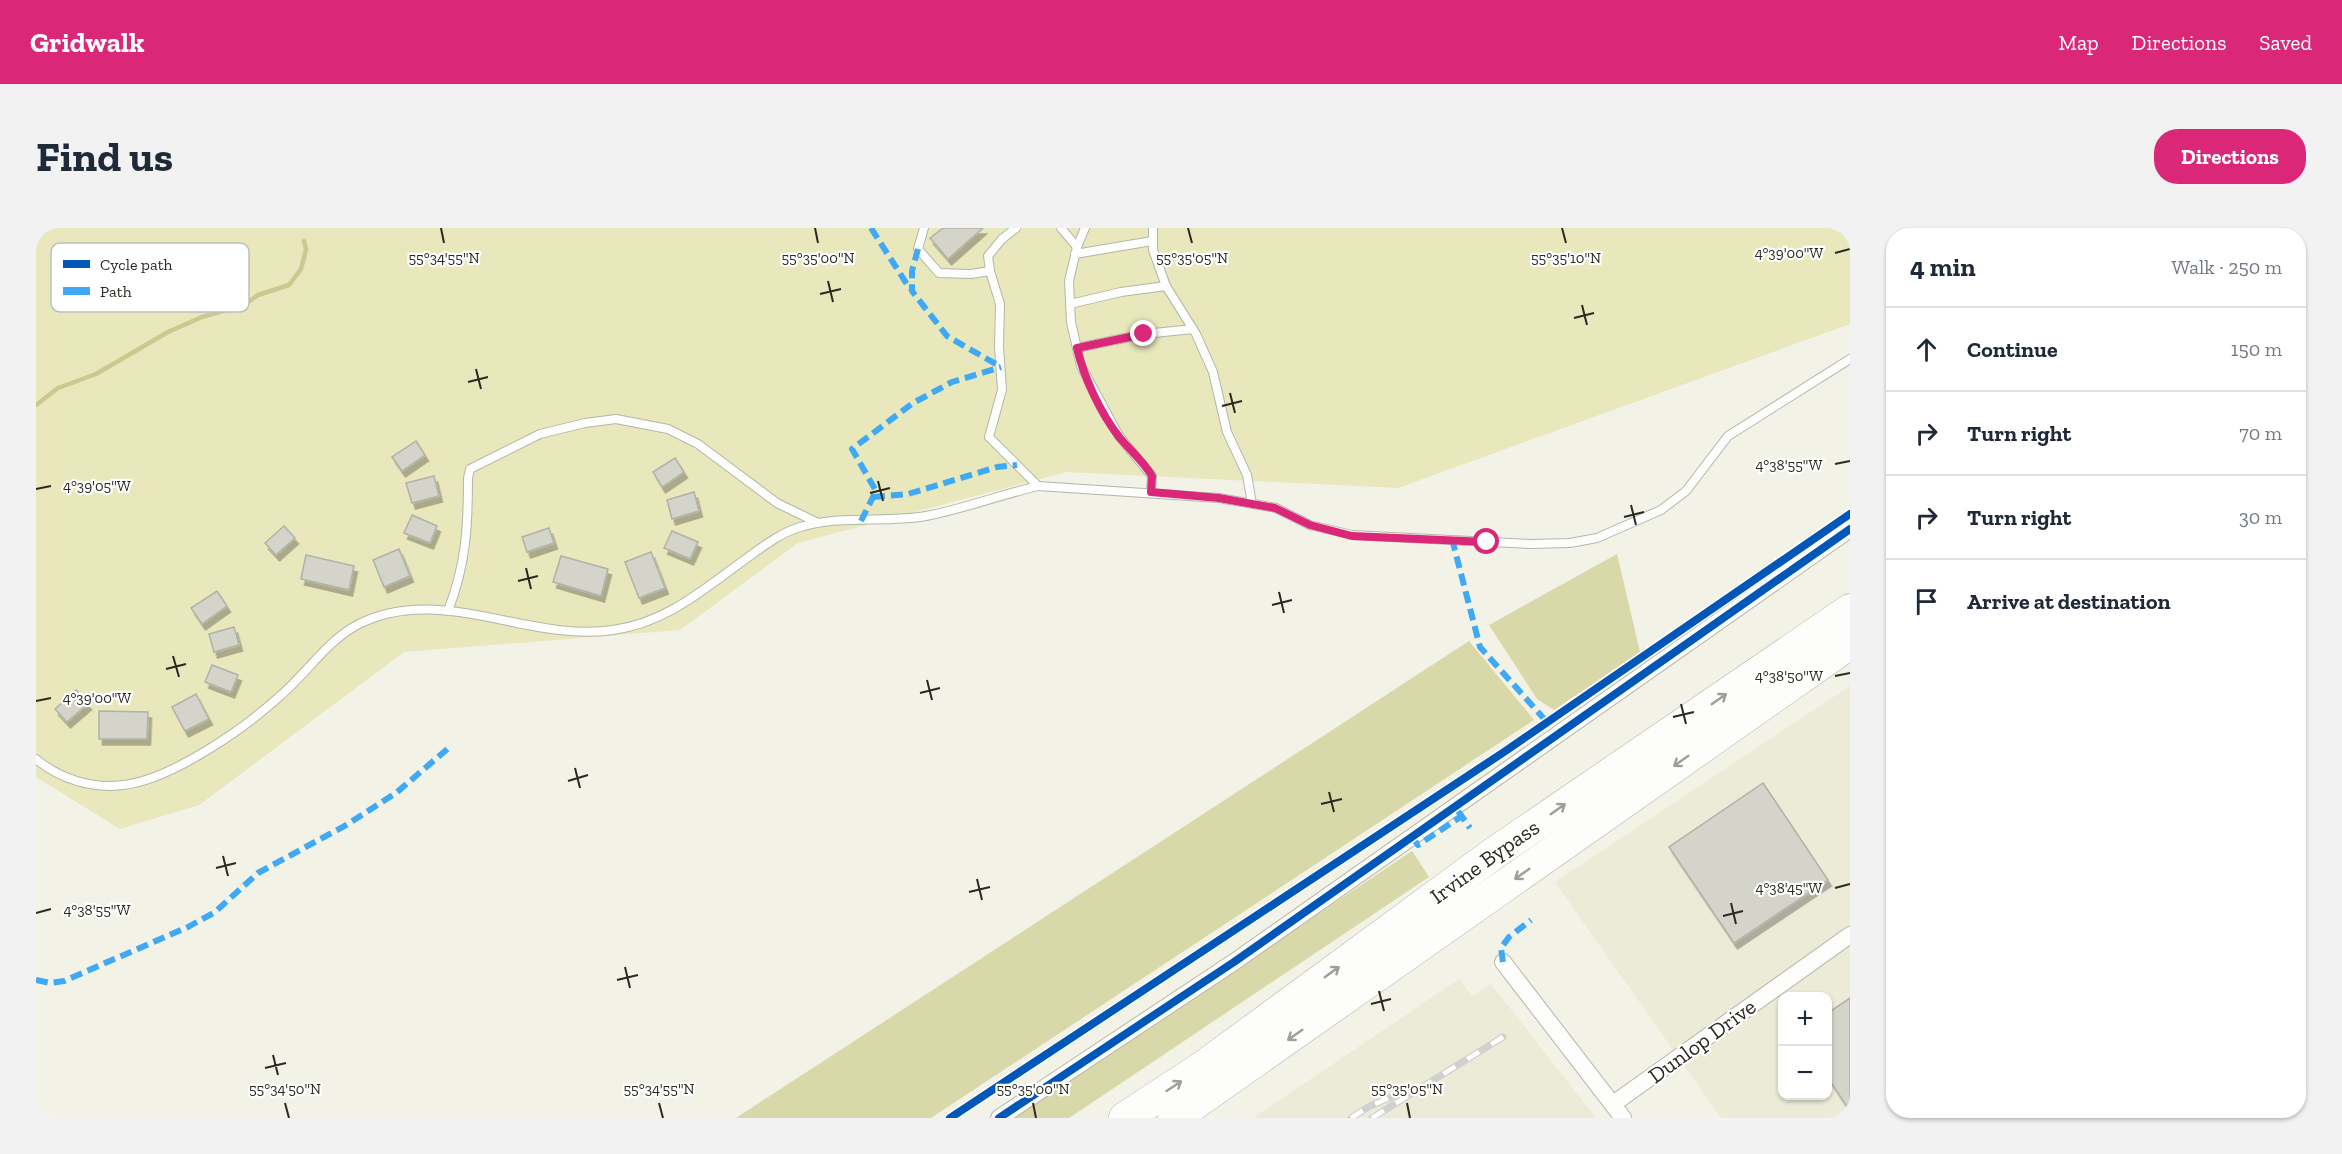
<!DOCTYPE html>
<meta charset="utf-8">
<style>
:root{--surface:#fff;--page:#f2f2f3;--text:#1f2937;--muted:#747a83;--line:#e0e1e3;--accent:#db2777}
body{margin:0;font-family:"Zilla Slab",serif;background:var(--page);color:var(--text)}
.controls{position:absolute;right:18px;bottom:18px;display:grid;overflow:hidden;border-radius:12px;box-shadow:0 2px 4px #0004}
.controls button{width:54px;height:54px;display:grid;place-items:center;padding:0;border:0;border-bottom:2px solid var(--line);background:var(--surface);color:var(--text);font:30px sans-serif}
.stop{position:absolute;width:18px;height:18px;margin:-14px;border:4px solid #db2777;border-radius:50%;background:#fff}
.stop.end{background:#db2777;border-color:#fff;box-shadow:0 2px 6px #0008}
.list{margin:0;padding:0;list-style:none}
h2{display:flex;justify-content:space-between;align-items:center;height:78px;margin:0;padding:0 24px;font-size:26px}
h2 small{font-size:20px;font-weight:400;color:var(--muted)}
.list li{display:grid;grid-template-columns:39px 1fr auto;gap:18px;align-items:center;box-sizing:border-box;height:84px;padding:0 24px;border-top:2px solid var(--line)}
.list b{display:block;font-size:22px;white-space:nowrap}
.list em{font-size:20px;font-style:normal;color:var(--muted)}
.icon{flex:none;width:33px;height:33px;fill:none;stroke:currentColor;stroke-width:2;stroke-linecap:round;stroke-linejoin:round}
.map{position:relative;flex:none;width:1814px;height:890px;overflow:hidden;border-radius:24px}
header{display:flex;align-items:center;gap:36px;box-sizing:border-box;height:84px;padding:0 30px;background:var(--accent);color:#fff}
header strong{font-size:28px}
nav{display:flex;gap:33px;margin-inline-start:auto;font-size:21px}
.intro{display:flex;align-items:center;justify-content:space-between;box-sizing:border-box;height:144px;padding:0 36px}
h1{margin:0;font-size:42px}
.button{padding:15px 27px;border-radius:24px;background:var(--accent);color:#fff;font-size:21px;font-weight:700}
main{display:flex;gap:36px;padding:0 36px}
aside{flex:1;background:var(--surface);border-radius:24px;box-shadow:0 2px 4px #0004}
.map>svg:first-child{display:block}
.built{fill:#ebebd7;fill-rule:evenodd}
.green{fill:#e8e8bc}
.forest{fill:#d9d8a8}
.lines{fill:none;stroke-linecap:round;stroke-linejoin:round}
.stream{stroke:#cac990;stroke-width:4.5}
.building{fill:#d4d4cb;stroke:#b1b1a8;stroke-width:1.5;filter:url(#shadow)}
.lane-casing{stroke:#b4b5ac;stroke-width:10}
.street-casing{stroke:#b4b5ac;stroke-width:18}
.highway-casing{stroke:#b4b5ac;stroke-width:33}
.lane{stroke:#fdfdfb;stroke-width:8}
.street{stroke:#fdfdfb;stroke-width:16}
.highway{stroke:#fdfdfb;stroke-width:32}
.rail-casing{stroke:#d0d0ce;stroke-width:7}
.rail{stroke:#fff;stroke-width:4.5;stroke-dasharray:14;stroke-linecap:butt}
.quiet{stroke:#3fa9f5;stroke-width:6;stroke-dasharray:12 6;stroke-linecap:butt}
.cycleway-casing{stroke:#fff;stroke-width:11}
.cycleway{stroke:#0057b8;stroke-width:8}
.oneway{stroke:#9e9e99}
.route{stroke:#db2777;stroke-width:8}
.ticks{fill:none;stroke:#2a2a22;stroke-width:2}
.labels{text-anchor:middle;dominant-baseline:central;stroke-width:4.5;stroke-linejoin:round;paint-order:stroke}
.street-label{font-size:22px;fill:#2a2a22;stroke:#fff}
.key{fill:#fff;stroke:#bfbfbd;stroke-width:1.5}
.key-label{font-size:16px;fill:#2a2a22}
.ticks-label{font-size:15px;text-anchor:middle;fill:#2a2a22;stroke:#fff;stroke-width:4.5;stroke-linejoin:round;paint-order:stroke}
</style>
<header>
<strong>Gridwalk</strong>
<nav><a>Map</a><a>Directions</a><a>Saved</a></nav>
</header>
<div class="intro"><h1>Find us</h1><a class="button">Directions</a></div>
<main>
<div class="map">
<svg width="1814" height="890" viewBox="0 0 1814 890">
<defs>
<filter id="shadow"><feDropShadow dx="3.5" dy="6" stdDeviation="0" flood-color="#0004"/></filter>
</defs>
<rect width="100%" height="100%" fill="#f2f2e7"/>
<!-- built -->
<g class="built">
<path d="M1814 458V890H1685L1519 654ZM1746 768H1792V868H1746Z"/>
<polygon points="1423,751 1436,768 1455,756 1560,890 1217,890"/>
</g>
<!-- green -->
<polygon class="green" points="0,0 1814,0 1814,96 1362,260 1030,244 762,315 644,402 368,424 163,577 84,601 0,549"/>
<!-- forest -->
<g class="forest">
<polygon points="1581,326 1604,424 1518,482 1501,471 1453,397"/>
<polygon points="1433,413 1498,492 895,890 700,890"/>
<polygon points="1376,623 1393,649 1033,890 977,890"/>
</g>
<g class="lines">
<!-- stream -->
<polyline class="stream" points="0,177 22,160 60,146 132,104 166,89 208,77 222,67 253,57 265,41 270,22 268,13"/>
</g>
<!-- building -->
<g class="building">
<polygon points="907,0 947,0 912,31 894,10"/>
<polygon points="380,213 389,227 366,243 356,229"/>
<polygon points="639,230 648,244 626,259 617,244"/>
<polygon points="398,248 403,268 376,275 370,255"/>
<polygon points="658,264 663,283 636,291 631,272"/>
<polygon points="376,287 401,298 394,315 368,305"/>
<polygon points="248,298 259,310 240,327 229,315"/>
<polygon points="513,300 518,315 491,324 486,309"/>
<polygon points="636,303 662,314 654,331 628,320"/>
<polygon points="363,321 374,348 348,359 337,332"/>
<polygon points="615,324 629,360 603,370 589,334"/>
<polygon points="270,327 318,338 313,362 265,351"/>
<polygon points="525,328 572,341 565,368 517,354"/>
<polygon points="181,363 191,378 166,396 155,380"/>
<polygon points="198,399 203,417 178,424 173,406"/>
<polygon points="176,437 202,447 195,464 169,454"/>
<polygon points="40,462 52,476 31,494 19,481"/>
<polygon points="160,466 173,491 149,503 136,479"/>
<polygon points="63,483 112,484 111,511 63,511"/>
<polygon points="1727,555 1792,652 1698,715 1633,619"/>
<polygon points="1814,770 1814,883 1792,850 1792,785"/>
</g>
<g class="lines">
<defs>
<g id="lane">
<polyline points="888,0 882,21 903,45 935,46 954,43"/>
<polyline points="980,0 966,11 952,28 954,43 964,76 963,119 966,162 953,209 1002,258 1183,270 1240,280 1274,297 1316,307 1493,316 1534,315 1561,310 1625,282 1650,263 1692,208 1814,131"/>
<polyline points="1025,0 1041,19 1033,53 1035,94 1045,138 1083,208 1116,248 1115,264"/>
<polyline points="1117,0 1117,22 1130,58 1160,106 1177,144 1191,204 1211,247 1216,276"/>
<polyline points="1041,19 1049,0"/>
<polyline points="1039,26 1116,13"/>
<polyline points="1034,76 1085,64 1130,58"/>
<polyline points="1041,120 1108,106 1157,101"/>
<path d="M412 383C430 336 432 300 432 250L434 241 504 206 549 195 580 191 632 201 662 216 741 275 782 295"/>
<path d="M0 531C24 551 56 561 87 557 135 552 209 500 244 468 270 446 291 413 321 397 403 354 492 415 577 402 630 395 668 361 711 330 729 317 747 303 768 298 807 287 850 295 890 288 927 281 964 267 1002 258"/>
</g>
<g id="street">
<polyline points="1467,734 1587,890"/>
<polyline points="1577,876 1814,707"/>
<polyline points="963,890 1198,734 1814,301"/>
</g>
<g id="highway">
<path id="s1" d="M1089 890 1167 839 1457 626 1814 382"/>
<polyline points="1138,890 1814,415"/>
</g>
</defs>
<!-- lane casing -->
<use href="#lane" class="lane-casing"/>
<!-- street casing -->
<use href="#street" class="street-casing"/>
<!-- highway casing -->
<use href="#highway" class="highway-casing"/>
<!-- lane -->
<use href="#lane" class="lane"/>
<!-- street -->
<use href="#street" class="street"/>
<!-- highway -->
<use href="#highway" class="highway"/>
<defs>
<g id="rail">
<polyline points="1315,890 1334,878 1363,866"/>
<polyline points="1336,890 1467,809"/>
</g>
</defs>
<!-- rail casing -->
<use href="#rail" class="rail-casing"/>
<!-- rail -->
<use href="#rail" class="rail"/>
<!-- quiet -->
<g class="quiet">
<polyline points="835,0 874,61"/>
<polyline points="882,21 876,43 876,63 911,108 965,139"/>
<polyline points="837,269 872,266 961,239 981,237"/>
<polyline points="825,293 840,263 816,221 877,175 916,154 965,139"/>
<polyline points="1416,311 1444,419 1511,494"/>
<polyline points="1422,583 1434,600"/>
<polyline points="1376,609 1382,617 1426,588"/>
<polyline points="1467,734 1465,720 1473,709 1495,692"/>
<polyline points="0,752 14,755 28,753 152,699 179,684 222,645 312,596 360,565 416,517"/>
</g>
<defs>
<g id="cycleway">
<polyline points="914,890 1468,524 1814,286"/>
<polyline points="963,890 1198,734 1814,301"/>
</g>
</defs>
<!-- cycleway casing -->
<use href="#cycleway" class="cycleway-casing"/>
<!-- cycleway -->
<use href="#cycleway" class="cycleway"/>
</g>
<!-- one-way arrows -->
<defs><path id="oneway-shaft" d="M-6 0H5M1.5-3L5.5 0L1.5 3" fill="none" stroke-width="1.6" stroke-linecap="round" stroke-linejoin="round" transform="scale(1.5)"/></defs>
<g class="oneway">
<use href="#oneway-shaft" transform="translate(1683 471) rotate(-35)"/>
<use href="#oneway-shaft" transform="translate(1645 533) rotate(145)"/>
<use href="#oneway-shaft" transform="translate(1522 581) rotate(-35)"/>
<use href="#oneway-shaft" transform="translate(1486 646) rotate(145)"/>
<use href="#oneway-shaft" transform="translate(1296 744) rotate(-36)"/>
<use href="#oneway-shaft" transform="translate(1259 807) rotate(145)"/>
<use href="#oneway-shaft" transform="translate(1138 858) rotate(-33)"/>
</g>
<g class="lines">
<!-- route -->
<path class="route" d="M1108 106 1041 120C1048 150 1064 184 1083 209 1094 222 1107 233 1116 248L1115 264 1183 270 1239 280 1274 297 1316 308 1451 314"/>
</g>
<!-- ticks -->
<path class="ticks" d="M405 0 408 15M779 0 782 15M1152 0 1156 15M1526 0 1530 15M1799 25 1814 21M792 53 797 74M784 66 805 61M1546 77 1551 97M1538 90 1558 85M440 141 445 161M432 154 452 149M1194 165 1199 185M1186 178 1206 173M1799 236 1814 233M842 253 847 273M0 261 15 258M834 265 854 260M1595 277 1600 297M1588 289 1608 284M490 340 495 361M482 353 502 348M1243 364 1248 385M1236 377 1256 372M137 428 143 449M130 441 150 436M1799 448 1814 445M891 452 896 472M884 465 904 460M0 473 15 470M1645 476 1650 496M1637 489 1658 484M539 540 544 560M532 553 552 547M1293 564 1298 584M1285 576 1306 571M187 628 192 648M180 640 200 635M941 651 946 672M1799 660 1814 656M933 664 954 659M1695 675 1700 696M0 685 15 681M1687 688 1707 683M589 739 594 760M581 752 602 747M1343 763 1348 783M1335 776 1355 771M237 827 242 847M229 840 250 835M249 875 253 890M623 875 627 890M997 875 1000 890M1371 875 1374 890"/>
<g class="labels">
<!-- street labels -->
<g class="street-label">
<text stroke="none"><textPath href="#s1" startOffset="442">Irvine Bypass</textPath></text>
<text transform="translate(1666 813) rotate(-36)">Dunlop Drive</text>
</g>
</g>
<!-- legend -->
<rect x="15" y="15" width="198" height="69" rx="9" class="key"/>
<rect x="27" y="32" width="27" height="8" fill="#0057b8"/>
<rect x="27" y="59" width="27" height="8" fill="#3fa9f5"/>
<g class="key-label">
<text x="64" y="42">Cycle path</text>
<text x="64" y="69">Path</text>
</g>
<g class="ticks-label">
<text x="1753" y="30">4°39'00"W</text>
<text x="408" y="35">55°34'55"N</text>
<text x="782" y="35">55°35'00"N</text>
<text x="1156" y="35">55°35'05"N</text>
<text x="1530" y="35">55°35'10"N</text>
<text x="1753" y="242">4°38'55"W</text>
<text x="61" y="263">4°39'05"W</text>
<text x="1753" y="453">4°38'50"W</text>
<text x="61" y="475">4°39'00"W</text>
<text x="1753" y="665">4°38'45"W</text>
<text x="61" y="687">4°38'55"W</text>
<text x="249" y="866">55°34'50"N</text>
<text x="623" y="866">55°34'55"N</text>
<text x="997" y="866">55°35'00"N</text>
<text x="1371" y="866">55°35'05"N</text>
</g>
</svg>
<div class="controls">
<button>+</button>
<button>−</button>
</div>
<div class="stop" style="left:1451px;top:314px"></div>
<div class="stop end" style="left:1108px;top:106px"></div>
</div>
<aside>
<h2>4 min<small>Walk · 250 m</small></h2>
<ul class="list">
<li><svg class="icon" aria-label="ahead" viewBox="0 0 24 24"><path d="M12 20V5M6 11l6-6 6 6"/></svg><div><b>Continue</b></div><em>150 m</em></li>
<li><svg class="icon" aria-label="right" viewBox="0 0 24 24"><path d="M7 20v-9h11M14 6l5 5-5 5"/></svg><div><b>Turn right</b></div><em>70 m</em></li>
<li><svg class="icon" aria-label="right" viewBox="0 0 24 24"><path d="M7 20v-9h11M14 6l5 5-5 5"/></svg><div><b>Turn right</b></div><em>30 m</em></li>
<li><svg class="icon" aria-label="arrive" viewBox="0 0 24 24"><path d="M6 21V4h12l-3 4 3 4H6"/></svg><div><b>Arrive at destination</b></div></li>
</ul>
</aside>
</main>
